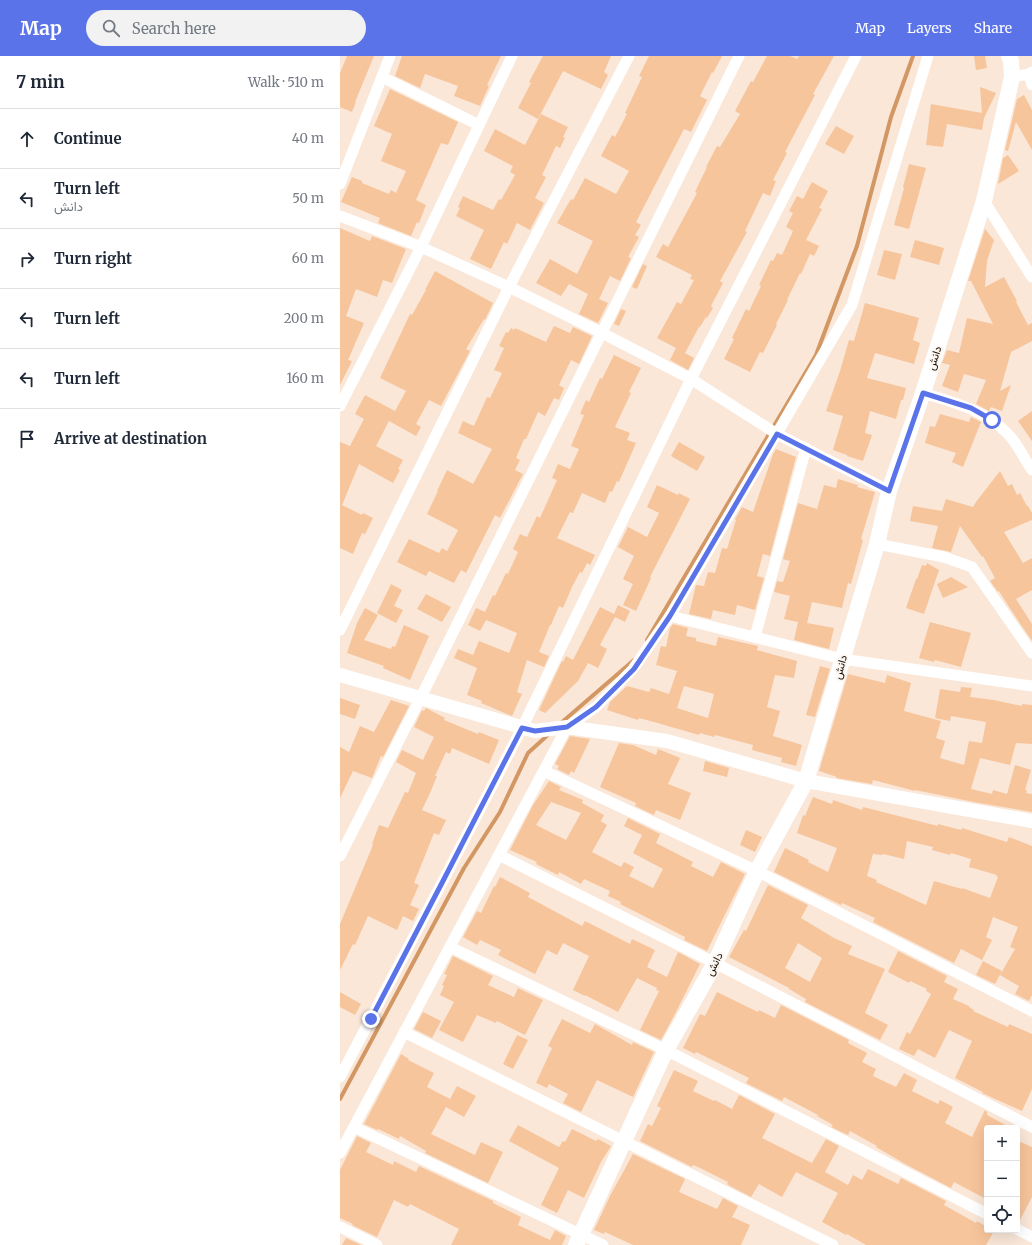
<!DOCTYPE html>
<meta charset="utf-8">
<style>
:root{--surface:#fff;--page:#f2f2f3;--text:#1f2937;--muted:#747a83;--line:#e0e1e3;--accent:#5b73e9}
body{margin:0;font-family:Merriweather,Vazirmatn,serif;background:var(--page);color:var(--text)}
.controls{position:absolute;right:12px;bottom:12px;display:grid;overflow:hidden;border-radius:4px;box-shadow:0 4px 16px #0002}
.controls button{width:36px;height:36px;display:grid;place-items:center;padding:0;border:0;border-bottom:1px solid var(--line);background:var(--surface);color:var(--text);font:20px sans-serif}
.stop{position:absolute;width:12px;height:12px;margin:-9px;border:3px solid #5b73e9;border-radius:50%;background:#fff}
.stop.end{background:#5b73e9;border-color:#fff;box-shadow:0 1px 4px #0008}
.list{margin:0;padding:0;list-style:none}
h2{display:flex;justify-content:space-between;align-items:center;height:52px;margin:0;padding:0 16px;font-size:17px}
h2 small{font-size:13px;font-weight:400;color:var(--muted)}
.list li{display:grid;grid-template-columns:26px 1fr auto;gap:12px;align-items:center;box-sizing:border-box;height:60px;padding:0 16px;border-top:1px solid var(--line)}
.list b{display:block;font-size:15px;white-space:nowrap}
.list p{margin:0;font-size:13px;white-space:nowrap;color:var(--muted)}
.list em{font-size:13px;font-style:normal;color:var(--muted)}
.icon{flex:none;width:22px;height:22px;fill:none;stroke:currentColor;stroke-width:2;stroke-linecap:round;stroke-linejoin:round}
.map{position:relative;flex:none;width:692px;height:1189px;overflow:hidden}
header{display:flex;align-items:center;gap:24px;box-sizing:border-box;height:56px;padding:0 20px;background:var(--accent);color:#fff}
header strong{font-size:19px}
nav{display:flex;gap:22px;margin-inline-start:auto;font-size:14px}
.search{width:280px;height:36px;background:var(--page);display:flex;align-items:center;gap:10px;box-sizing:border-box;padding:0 14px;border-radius:22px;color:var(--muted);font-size:15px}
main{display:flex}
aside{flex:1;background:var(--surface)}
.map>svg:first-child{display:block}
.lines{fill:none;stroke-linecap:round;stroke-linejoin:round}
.stream{stroke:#d39764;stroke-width:4}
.building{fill:#f7c59c;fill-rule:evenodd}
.minor{stroke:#fff;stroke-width:11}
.tertiary{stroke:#fff;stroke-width:14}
.secondary{stroke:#fff;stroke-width:16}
.route{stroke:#5b73e9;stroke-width:5}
.labels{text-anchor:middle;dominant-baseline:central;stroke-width:4;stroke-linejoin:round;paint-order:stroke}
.street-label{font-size:11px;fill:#1a0f06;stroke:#fdf7f2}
</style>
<header>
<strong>Map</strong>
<div class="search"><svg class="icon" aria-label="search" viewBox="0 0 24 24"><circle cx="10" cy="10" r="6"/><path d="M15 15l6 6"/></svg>Search here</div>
<nav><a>Map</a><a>Layers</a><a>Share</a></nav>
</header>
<main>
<aside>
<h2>7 min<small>Walk · 510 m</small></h2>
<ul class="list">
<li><svg class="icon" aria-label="ahead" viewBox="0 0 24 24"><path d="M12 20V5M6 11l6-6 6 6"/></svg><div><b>Continue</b></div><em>40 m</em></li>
<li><svg class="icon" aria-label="left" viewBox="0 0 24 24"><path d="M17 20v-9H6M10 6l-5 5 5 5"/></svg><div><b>Turn left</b><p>دانش</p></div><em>50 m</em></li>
<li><svg class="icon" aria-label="right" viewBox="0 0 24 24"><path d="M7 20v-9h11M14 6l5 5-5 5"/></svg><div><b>Turn right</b></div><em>60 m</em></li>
<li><svg class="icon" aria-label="left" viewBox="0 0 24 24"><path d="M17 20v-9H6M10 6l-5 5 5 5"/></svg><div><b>Turn left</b></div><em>200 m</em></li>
<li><svg class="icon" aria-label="left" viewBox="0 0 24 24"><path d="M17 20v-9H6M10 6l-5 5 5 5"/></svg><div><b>Turn left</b></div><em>160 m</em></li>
<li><svg class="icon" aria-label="arrive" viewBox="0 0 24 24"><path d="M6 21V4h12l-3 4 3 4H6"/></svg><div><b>Arrive at destination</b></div></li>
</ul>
</aside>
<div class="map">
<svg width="692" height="1189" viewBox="0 0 692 1189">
<rect width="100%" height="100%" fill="#fae7d8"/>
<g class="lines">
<!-- stream -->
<g class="stream">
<polyline points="307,584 476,299 517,190 551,61 573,0"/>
<polyline points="221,667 294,604"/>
<polyline points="0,1043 124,812 160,756 188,697 210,677"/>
</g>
</g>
<!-- building -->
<g class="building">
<polygon points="7,0 34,0 15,46 16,46 12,56 0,51 0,17"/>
<polygon points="62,0 161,0 147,29 149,30 140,50 114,40 118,30 85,18 80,32 55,20"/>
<polygon points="203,0 271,0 264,16 268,19 261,33 223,15 198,63 178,52 191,27 189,26"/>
<polygon points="309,0 382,0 373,17 372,16 360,40 367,44 351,76 344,73 296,166 301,169 295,179 299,181 288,201 291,202 280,225 270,220 259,243 268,247 258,267 239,258 248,238 229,228 221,240 196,227 210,203 237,218 253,185 217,167 231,143 233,144 245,122 276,138 289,115 261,100 272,79 275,81 287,58 285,57 302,21 299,20"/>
<polygon points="427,0 450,0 457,3 459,0 494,0 473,38 475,39 445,96 447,97 433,124 436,125 430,140 423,137 405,175 407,176 380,225 383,227 371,250 373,252 367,262 366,261 360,271 359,271 345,297 354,302 348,314 330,304 336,292 317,282 337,246 341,248 354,224 350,223 352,219 316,201 323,188 328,191 357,137 355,136 367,111 366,111 377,90 380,91 400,58 395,55 411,25 413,26"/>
<polygon points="634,0 645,0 647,12 636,14"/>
<polygon points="640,31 656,37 644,62 642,74 607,68 603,91 586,89 591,48 642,57"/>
<polygon points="50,33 118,66 108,89 101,87 76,144 86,149 79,167 77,166 71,180 38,167 40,162 1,146 12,121 22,125 22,127 49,138 51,134 56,137 66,115 41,105 52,78 34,70"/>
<polygon points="684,39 692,54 692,94 676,66 668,95 665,94 677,43"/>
<polygon points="201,58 228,71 223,81 225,82 220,92 216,90 202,119 206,121 195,142 204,147 190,174 177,167 167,188 164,186 151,213 130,203 144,174 116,160 120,152 118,151 123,140 153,154 159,143 161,144 175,119 170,116 173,110 144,95 155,73 185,89"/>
<polygon points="496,70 514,80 504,98 485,88"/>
<polygon points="668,99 679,115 658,128 663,102"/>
<polygon points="569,108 586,112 569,173 554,169 564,132 563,131"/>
<polygon points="472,126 488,135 479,152 482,153 466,184 479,190 474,200 470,198 461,218 460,217 447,244 448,244 436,268 437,269 423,297 420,296 410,316 384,303 394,283 392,282 406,253 409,255 421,230 419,229 431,204 433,205 437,197 442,199 453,175 446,171 453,157 449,155 457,140 463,143"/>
<polygon points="0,172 30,185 32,180 66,193 52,227 43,224 37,241 16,233 6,260 24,267 8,304 12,305 0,329"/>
<polygon points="645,173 654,184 647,205 645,231 664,221 677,245 676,246 688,269 692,267 692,285 671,296 660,335 671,329 662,355 651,351 649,355 636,348 646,324 624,318 618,336 602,330 610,309 602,307 607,294 619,297 627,262 653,268 631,225 628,225"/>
<polygon points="575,184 604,192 599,209 570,201"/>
<polygon points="544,194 562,198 555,224 537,219"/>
<polygon points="303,208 307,210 297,233 292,231"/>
<polygon points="95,215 153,247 145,264 144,263 126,293 130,295 101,350 89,344 76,368 81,371 76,380 49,365 36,390 63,404 58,413 60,414 53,427 19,408 2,449 22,459 23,457 33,462 25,478 22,477 13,498 0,492 0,386 10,390 24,363 15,358 25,339 55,355 66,335 40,322 70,258 72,259 86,234 85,234"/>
<polygon points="525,247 579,262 573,284 580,287 574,308 535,297 527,322 566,332 563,344 561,344 556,363 530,355 525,377 532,379 523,405 507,400 507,399 493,394 503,360 486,355 500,315 509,284 514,285"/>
<polygon points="281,253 286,255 279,270 274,268"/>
<polygon points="214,270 230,277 233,271 252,280 239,308 231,304 219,329 224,332 219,344 214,342 205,360 198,356 186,383 184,383 176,402 180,404 175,414 183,418 160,462 155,459 126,517 121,514 114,527 89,515 86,520 57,506 69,483 99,497 102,492 107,495 118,474 87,458 98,435 97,435 107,414 133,428 152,393 118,377 123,365 134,370 147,341 150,342 162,317 154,314 164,292 159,290 166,276 168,277 171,272 174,274 175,272 206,286"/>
<polygon points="274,299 301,312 289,336 291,337 275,371 290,377 287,384 296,387 279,426 277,425 272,436 270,435 265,447 242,437 233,457 230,456 217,482 255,499 250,509 247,507 242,517 240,516 232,531 223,552 219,550 211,569 210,569 199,596 209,600 204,611 187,604 177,636 182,638 172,660 141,647 142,645 127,639 137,612 114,602 118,593 133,599 139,585 169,597 177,577 146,564 140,575 128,569 136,552 145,556 153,539 155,540 166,517 168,518 178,496 173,493 180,478 187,481 197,460 200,462 217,424 212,422 218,408 230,413 239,393 231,390 244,359 240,358 246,344 249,346 260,322 262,323"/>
<polygon points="692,355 692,385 678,365"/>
<polygon points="600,358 629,366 631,361 641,366 623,411 612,406 616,397 585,387 590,370 595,371"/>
<polygon points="339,386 365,401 357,415 331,400"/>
<polygon points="436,393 456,401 430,500 423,498 417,520 424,522 415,554 397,549 395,559 373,554 371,563 349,558 356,529 364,530 368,516 375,517 382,492 387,493 396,464 395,463 402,451 413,456 433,398"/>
<polygon points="660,415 668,430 672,428 677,439 680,437 687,450 688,450 692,457 692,464 664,476 683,507 692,502 692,534 676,543 692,568 692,585 671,554 659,535 658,536 650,525 655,522 643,500 642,501 620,470 611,496 592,492 598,470 570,465 573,450 602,455 606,443 633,451 636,446"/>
<polygon points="498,423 518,429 517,431 535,436 521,483 523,484 511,528 508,527 502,552 472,546 467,567 494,572 489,593 454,584 458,566 444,563 450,540 434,536 437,525 443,526 450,505 443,503 458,447 477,453 484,429 496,432"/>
<polygon points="317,429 338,439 339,437 350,443 310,521 311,522 296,555 283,549 293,528 283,523 294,500 278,491 288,471 307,481 319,457 307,451"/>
<polygon points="587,507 599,514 584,558 566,552 576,523 577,523 582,509 586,510"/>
<polygon points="611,521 628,531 603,542 597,528"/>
<polygon points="51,528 62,534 54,550 63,554 56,567 37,557"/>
<polygon points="86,538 111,551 102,566 77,553"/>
<polygon points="278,549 290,555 285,566 275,561 260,589 267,593 258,612 248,607 238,625 205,657 199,654 222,605 223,606 226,600 233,604 260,551 274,558"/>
<polygon points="25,552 38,559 24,584 51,593 52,590 55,591 64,569 89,580 70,624 43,612 44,610 7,597 17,567"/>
<polygon points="590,566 631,577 621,611 595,604 594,606 579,602"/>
<path d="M333 568 348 572 346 580 356 582V585L376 590 378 581 418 590 417 594 457 605 454 622 435 619 427 651 440 655 433 680 462 689 456 710 441 706 442 702 412 694 413 689 375 679 374 681 360 677 359 679 314 666 299 662 298 664 267 654 270 646 287 630 309 636 311 632 329 638 337 615 316 609 321 590 326 591 330 572ZM344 630 374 638 368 662 337 652Z"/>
<polygon points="480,610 490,613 475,661 466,659"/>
<polygon points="508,618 545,627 547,619 571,627 564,655 601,665 596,682 605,685 600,702 624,709 629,685 642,687 646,666 611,660 610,665 595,662 600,633 620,636 621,631 632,632 630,641 654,644 682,650 682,648 692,649 692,688 676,687 670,709 640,702 631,733 652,738 653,734 667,738 675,709 691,714 685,734 687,734 686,737 692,738 692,756 639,747 575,734 575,735 533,724 532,728 496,722 497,721 479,715"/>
<polygon points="0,642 20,649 15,663 0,658"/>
<polygon points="51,644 69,650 43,701 41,700 32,722 13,715 0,742 0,691 9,696 20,670 34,676"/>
<polygon points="86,652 105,662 104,664 138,678 139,676 159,684 149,708 112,692 110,698 106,696 95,720 97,720 90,737 82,754 106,764 99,779 94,777 74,827 79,829 70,849 79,853 73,865 63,860 57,874 28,860 15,889 13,888 0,914 0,868 33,789 32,788 39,769 48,772 65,736 68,737 76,717 56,706 62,694 83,704 94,681 74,671 82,654 84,655"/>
<polygon points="230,680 250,683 234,717 231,715 229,719 217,713 219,710 215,708"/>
<polygon points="279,687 293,689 316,699 318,693 340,702 328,728 351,737 340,764 316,754 314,759 295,750 296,747 260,731"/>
<polygon points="365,705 389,712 387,721 363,715"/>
<path d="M209 725 221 731 219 734 243 744 242 747 264 759 261 765 259 764 267 769 252 796 281 811 284 806 294 811 289 820 313 832 323 813 293 797 302 779 284 770 288 762 320 778 316 787 353 806 351 810 373 821 381 806 405 818 367 895 344 884 345 881 298 857 280 848 281 846 268 840 270 835 244 823 241 828 219 816 218 819 196 808 197 806 170 794 193 749ZM211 746 241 757 226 784 196 769Z"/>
<path d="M473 741 492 748 493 744 522 754 523 751 598 770V768L621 774 622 772 667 786 669 781 692 790V939L689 945 675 938 679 930 660 919 675 893 670 891 678 871 653 861 646 881 652 884 642 904 621 893 614 907 533 866 535 862 502 847 501 849 434 816 445 792 469 804 468 806 488 816 497 792 457 777 463 759 465 760ZM567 785 593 791 592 794 610 799 611 797 631 803 629 811 657 819 656 820 658 821 650 842 622 832V833L594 825 586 849 536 826 537 824 527 820 533 798 542 799 543 798 564 803Z"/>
<polygon points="406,774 422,781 415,796 400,789"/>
<polygon points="160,821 190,837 188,841 242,870 245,865 290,888 292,883 315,894 307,911 327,921 338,896 360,908 335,958 321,984 300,974 319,935 316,934 317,932 297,922 278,956 245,939 245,940 233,934 249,900 223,887 217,899 207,894 195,918 158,899 161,894 140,884 137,889 123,881 137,855 141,857 154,830 155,831"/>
<path d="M428 829 468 849 461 862 494 882 512 890 508 898 545 913 525 957 548 969 540 984 465 946 466 943 449 933V932L389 901 404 874 406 875ZM458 887 482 902 470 926 445 912Z"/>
<polygon points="558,895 607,920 604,926 618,933 613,943 629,950 629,951 634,954 633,955 668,971 669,968 692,978 692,1033 682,1055 642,1037 643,1036 615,1022 632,985 609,974 595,1002 578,993 574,1000 559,993 567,976 570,978 591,938 586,935 587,933 570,925 569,927 548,916"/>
<polygon points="113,900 153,920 148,929 174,941 178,932 203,944 185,979 157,965 156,967 137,959 123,986 99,974 114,946 100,939 104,930 102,929 107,919 104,918"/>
<polygon points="643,905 662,915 655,928 636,919"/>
<polygon points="0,936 21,948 15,959 0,951"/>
<polygon points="377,936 418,956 419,954 435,962 441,949 509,984 508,987 527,997 522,1006 536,1013 533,1020 556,1031 564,1017 577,1024 572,1035 598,1048 600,1044 613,1051 605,1067 632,1081 645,1054 647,1056 647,1059 671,1072 647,1072 647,1136 644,1142 614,1126 611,1132 567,1109 536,1091 537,1090 510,1075 508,1079 491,1071 493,1069 477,1060 478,1059 444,1041 442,1045 406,1027 409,1022 356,996 355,998 343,992 360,958 365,960"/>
<polygon points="83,956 101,965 92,982 74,973"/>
<polygon points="222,963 250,977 255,968 292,989 293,986 314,996 293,1041 257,1024 241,1056 223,1047 228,1038 209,1028 207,1032 196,1027 212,992 208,990"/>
<polygon points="177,979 188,984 173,1013 163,1008"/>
<polygon points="61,998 69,1003 68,1004 94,1017 87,1031 110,1043 117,1030 136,1040 124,1061 106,1051 91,1078 135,1099 141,1086 163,1096 148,1127 85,1097 86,1095 60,1080 59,1083 38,1073 37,1074 24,1068"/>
<polygon points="334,1014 358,1025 353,1035 374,1045 375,1044 392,1053 399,1039 435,1058 422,1082 472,1107 486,1083 499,1090 485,1116 508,1129 513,1119 522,1124 528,1113 558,1128 561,1122 606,1145 604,1149 636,1167 637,1165 647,1171 647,1174 654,1175 646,1189 526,1189 507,1178 506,1179 482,1166 498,1137 456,1116 442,1141 419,1128 411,1141 390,1130 387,1128 388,1126 360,1112 353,1109 352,1111 300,1085 308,1068 312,1070 321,1052 317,1050"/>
<polygon points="178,1069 219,1091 223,1085 225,1086 232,1073 256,1085 258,1083 271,1090 261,1106 244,1142 228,1134 217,1157 201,1149 219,1112 169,1085"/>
<polygon points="17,1080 31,1087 26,1096 53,1109 54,1105 76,1116 79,1110 153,1145 153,1147 181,1161 178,1169 210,1184 215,1174 226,1180 222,1189 111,1189 119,1173 70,1148 68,1151 54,1144 37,1181 12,1169 13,1168 0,1162 0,1114"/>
<polygon points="681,1086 692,1091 692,1141 679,1166 677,1166 677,1093"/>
<polygon points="293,1098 345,1123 339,1136 377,1153 383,1142 398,1150 392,1161 410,1169 401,1189 293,1189 265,1176 264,1178 254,1174 270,1140"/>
<polygon points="6,1182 21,1189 2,1189"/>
</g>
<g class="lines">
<!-- minor -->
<g class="minor">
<polyline points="689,18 692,29"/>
<polyline points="42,21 139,69"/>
<polyline points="672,21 689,18 692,16"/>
<polyline points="0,128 50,0"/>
<polyline points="644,145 692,221"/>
<polyline points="0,160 81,191 169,231 262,277 351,323 437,378 549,435"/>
<path d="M583 337C614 347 644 353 668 378 678 388 684 403 692 414"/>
<polyline points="0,350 81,191 172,0"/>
<polyline points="537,488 604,501 632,511 692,597"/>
<polyline points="330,560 502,603 692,630"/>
<polyline points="0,574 169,231 289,0"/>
<polyline points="415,581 466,392"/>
<polyline points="204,715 417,815 692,955"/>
<polyline points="159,799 375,907 692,1071"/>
<polyline points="0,800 80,643 399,0"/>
<polyline points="110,891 326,994 647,1158"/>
<polyline points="64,976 493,1189"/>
<polyline points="0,1021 104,823 182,672 351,323 516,0"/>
<polyline points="14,1071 263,1189"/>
<polyline points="0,1097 227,671 256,651 293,613 330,560 512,249 588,0"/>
<polyline points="0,1171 37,1189"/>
<polyline points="677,1173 692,1181"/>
</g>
<!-- tertiary -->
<polyline class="tertiary" points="0,619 195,675 227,671 327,685 466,725 692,765"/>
<!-- secondary -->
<polyline class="secondary" points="236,1189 326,994 375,907 417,815 466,725 537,488 549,435 583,337 644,145 672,21 671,5 669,0"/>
</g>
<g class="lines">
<!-- route -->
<polyline class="route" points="31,963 104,823 182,672 195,675 227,671 256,651 294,613 330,560 437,378 549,435 583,337 631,352 652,364"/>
</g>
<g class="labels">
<!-- street labels -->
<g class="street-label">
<text transform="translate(594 302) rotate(-72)">دانش</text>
<text transform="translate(500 611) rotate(-74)">دانش</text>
<text transform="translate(374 908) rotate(-63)">دانش</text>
</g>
</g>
</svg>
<div class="controls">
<button>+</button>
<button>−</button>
<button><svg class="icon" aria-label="locate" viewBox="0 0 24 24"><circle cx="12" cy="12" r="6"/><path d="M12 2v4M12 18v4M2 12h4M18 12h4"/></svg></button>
</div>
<div class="stop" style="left:652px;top:364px"></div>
<div class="stop end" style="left:31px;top:963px"></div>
</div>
</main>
